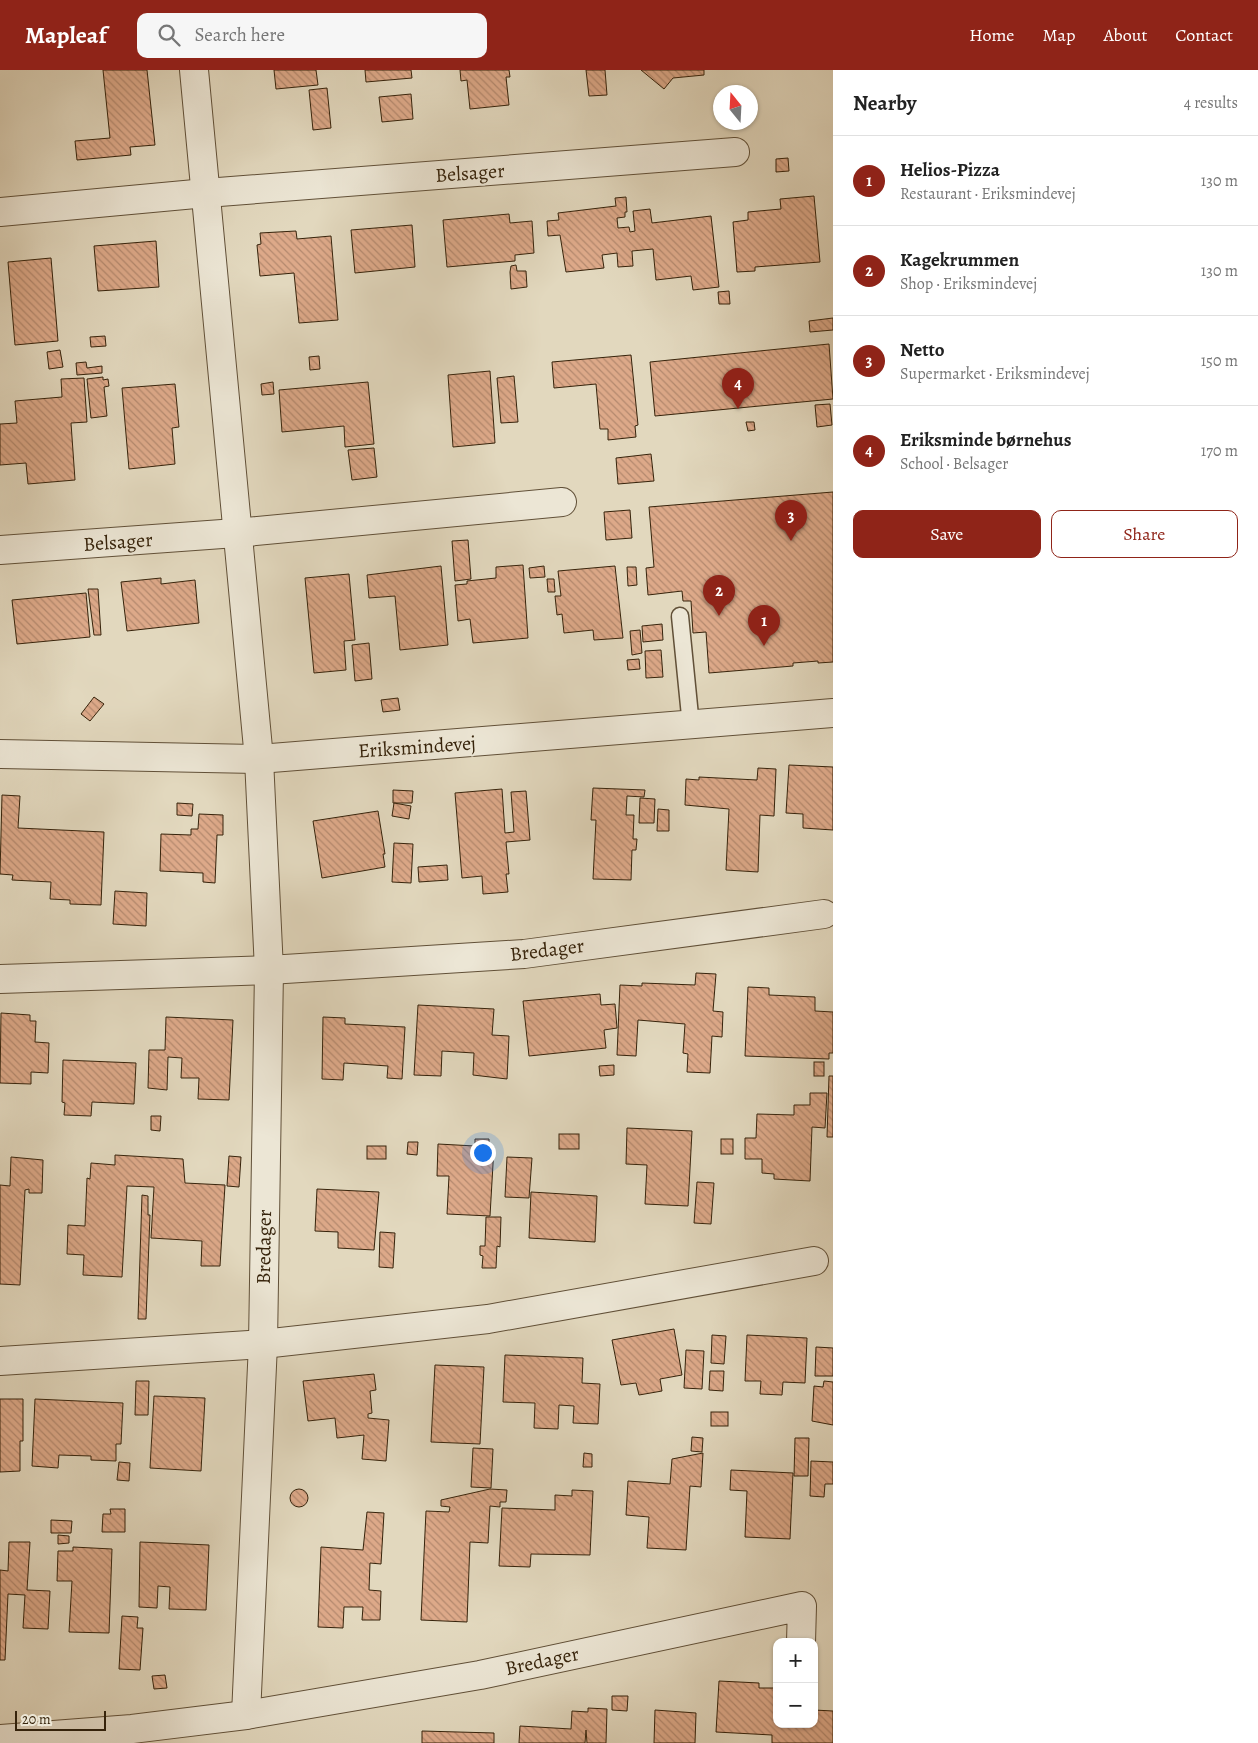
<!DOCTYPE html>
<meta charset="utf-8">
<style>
:root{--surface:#fff;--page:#f6f6f6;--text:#222;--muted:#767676;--line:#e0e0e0;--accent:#8f2418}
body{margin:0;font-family:Alegreya,serif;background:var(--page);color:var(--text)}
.controls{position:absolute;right:15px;bottom:15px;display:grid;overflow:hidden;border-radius:10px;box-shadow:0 1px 4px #0004}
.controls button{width:45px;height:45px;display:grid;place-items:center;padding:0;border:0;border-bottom:1px solid var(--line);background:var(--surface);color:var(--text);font:25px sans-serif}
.compass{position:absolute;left:713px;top:15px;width:45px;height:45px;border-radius:50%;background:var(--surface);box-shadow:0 1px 4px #0004;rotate:342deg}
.scale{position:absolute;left:15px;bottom:12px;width:91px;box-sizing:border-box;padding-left:5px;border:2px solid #36230b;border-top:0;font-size:14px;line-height:18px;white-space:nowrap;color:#36230b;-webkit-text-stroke:4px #ece6d5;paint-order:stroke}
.you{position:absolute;left:482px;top:1082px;width:18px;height:18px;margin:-12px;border:4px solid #fff;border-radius:50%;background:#1a73e8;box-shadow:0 0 0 8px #1a73e833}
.badge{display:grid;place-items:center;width:32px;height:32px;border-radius:50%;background:var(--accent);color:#fff;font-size:16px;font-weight:700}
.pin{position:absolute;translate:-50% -41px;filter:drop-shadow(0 1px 2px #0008)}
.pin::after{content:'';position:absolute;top:26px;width:18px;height:15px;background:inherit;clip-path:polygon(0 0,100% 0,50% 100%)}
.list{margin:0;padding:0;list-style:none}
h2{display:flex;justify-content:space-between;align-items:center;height:65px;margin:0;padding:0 20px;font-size:21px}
h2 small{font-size:16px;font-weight:400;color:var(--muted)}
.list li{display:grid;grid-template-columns:32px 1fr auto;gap:15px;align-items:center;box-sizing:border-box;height:90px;padding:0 20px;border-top:1px solid var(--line)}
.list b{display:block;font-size:19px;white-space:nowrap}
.list p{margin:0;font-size:16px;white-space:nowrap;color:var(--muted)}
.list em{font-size:16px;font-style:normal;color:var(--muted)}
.actions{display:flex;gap:10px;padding:15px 20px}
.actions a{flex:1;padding:11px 0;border:1px solid var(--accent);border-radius:10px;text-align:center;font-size:18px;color:var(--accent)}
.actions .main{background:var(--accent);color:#fff}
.icon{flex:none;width:28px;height:28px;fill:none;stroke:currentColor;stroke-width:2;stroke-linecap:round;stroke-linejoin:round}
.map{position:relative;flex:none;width:833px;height:1673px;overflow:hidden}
header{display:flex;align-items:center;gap:30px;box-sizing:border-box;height:70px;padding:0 25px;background:var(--accent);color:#fff}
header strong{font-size:24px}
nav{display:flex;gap:28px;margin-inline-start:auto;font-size:18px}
.search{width:350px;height:45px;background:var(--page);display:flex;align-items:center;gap:12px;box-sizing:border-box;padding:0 18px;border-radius:10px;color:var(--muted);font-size:19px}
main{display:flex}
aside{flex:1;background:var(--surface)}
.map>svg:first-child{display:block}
.building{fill:url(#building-back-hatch);stroke:#36230b}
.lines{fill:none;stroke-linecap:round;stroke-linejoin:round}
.lane-casing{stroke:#615038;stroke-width:19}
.street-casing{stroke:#615038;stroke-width:30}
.lane{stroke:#ece6d5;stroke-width:16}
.street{stroke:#ece6d5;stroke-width:28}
.labels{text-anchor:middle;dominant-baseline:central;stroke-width:4;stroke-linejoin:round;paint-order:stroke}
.street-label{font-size:20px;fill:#36230b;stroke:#ece6d5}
</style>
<header>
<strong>Mapleaf</strong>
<div class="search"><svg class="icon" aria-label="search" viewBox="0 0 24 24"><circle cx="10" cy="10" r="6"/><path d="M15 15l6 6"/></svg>Search here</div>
<nav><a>Home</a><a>Map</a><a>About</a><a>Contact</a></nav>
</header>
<main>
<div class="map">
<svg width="833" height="1673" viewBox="0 0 833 1673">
<defs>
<pattern id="building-back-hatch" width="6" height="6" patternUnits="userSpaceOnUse" patternTransform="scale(1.25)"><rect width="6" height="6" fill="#dda989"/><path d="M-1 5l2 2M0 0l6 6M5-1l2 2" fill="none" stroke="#b4896e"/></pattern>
</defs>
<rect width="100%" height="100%" fill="#e2d8be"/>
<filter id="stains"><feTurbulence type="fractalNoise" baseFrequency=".004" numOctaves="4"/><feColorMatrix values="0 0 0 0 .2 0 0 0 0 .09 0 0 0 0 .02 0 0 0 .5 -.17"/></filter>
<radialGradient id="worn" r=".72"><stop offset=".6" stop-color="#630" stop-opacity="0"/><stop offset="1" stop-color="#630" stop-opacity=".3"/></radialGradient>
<!-- building -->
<g class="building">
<polygon points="103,0 147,0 155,75 130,77 131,85 77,90 75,71 110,68"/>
<polygon points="274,0 316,0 318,15 276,19"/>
<polygon points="365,0 411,0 412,8 366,12"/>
<polygon points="460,0 509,0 510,7 506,7 509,35 470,39 467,10 461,11"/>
<polygon points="586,0 605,0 607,25 589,26"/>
<polygon points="641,0 704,0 704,5 673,8 664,19"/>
<polygon points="327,18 331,58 313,60 309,20"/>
<polygon points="411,24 413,49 382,52 379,27"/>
<polygon points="788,88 789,101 776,102 776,89"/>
<polygon points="814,126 820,192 755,197 755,201 737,202 733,152 748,150 748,142 781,139 780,129"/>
<polygon points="626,127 627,142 625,142 625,147 617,148 618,158 629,157 630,162 635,161 633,141 650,139 652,153 711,146 719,217 693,220 691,206 656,210 653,179 632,181 633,196 618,197 617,183 602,185 604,198 566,202 560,165 548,166 547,151 559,150 558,143 616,136 615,128"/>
<polygon points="509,144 510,153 532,151 534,183 515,185 515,191 447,197 443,150"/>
<polygon points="412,155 415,197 355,203 351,160"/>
<polygon points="296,161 297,169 331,166 338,250 299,253 294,203 260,206 257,175 261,174 260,163"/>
<polygon points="156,171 159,217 98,221 94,176"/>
<polygon points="51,188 58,271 15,275 8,192"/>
<polygon points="516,195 517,201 526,201 527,217 511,219 510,202 511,196"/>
<polygon points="729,221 730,234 719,234 718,222"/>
<polygon points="833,248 833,260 810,262 809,251"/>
<polygon points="105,266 106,276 91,277 90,267"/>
<polygon points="829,274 833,329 655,346 650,292"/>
<polygon points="60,280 63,297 49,299 47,282"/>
<polygon points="631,285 638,355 635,356 636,367 608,370 608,359 600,359 596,314 554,318 552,292"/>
<polygon points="319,286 320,299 310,300 309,287"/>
<polygon points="86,292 87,298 102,296 102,303 77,305 76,293"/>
<polygon points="490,301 495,373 453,377 448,305"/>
<polygon points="514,306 518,352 501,353 497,308"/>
<polygon points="103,307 103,310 108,309 109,316 104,317 107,346 91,348 87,309"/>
<polygon points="84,308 87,352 71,353 75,410 28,414 26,393 0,395 0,354 17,353 15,331 62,327 61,309"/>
<polygon points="273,312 274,324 262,325 261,314"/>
<polygon points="368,312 374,374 345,377 344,356 282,362 279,320"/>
<polygon points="175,314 179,357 172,358 175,394 129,399 122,318"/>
<polygon points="830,334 832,355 817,357 815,335"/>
<polygon points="746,352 754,352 755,360 748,361"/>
<polygon points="374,378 377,407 352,410 348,380"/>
<polygon points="651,384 654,411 618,414 616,388"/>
<polygon points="833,422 833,592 818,593 818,591 793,593 793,596 709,603 706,562 693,563 691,531 683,531 682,521 648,525 646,498 654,497 649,437"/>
<polygon points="630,440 632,468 606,470 604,442"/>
<polygon points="468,470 471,509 455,511 452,471"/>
<polygon points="523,495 528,568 473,573 470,549 458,551 455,515 467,514 467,511 496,508 496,497"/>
<polygon points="441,496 448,575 400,580 395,526 369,528 367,505"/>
<polygon points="544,496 545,507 530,508 529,498"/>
<polygon points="615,496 623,568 594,570 593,560 564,563 562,544 557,545 555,526 561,526 558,501"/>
<polygon points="627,497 636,497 637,515 628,516"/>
<polygon points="349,504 355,570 344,571 346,600 314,603 305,508"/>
<polygon points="161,508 161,514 195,510 199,553 127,561 121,512"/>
<polygon points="547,509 554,509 555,522 548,522"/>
<polygon points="88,519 98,519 101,565 94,565"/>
<polygon points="86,523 90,567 17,574 12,530"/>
<polygon points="662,554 663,570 643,572 642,556"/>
<polygon points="640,560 642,583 632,585 630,561"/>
<polygon points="369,573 372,609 355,611 352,575"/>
<polygon points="661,580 663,607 646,608 645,581"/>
<polygon points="639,589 640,599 628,600 627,590"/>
<polygon points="94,627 104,634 90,651 81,644"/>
<polygon points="398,628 400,640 383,642 381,630"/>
<polygon points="789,695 833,697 833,760 803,758 803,744 786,743"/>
<polygon points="758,698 776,699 774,746 760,745 758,802 726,800 729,739 685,735 686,709 699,710 699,707 757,710"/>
<polygon points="593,718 645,720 644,727 627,726 626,745 634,745 633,769 637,769 636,780 632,780 631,810 593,809 596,750 591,750"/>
<polygon points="502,719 505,763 514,762 511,722 526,721 530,770 506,772 509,804 506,804 508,822 483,824 482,806 462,808 455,723"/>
<polygon points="393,720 413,721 412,733 393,733"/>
<polygon points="2,725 20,726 18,758 104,762 101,835 70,834 70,830 50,829 51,812 12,810 13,805 0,804"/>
<polygon points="640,728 655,729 654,753 639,753"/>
<polygon points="177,733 193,734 192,746 177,745"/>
<polygon points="394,733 411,736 409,749 392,746"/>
<polygon points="658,739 669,740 669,761 657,761"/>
<polygon points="378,741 385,784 383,784 385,797 322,808 313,751"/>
<polygon points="199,744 223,745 223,765 217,765 215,813 203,812 203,803 160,801 161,764 191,765 191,759 198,759"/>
<polygon points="394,773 413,774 411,813 392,812"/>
<polygon points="447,795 448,810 419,812 418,797"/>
<polygon points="115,821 147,823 146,856 113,854"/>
<polygon points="696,903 716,904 713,941 723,942 722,967 712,966 710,1003 687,1002 688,984 683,983 685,954 638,950 636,986 617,985 620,915 642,916 642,913 695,915"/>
<polygon points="748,917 769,918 769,925 815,927 815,941 833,942 833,983 829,983 829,989 745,986"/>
<polygon points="600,924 601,935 615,934 617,958 604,960 606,978 529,986 523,931"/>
<polygon points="418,935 494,939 492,965 509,966 507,1009 473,1005 474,983 442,981 441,1006 414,1005"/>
<polygon points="1,943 30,945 30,951 36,951 35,972 49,973 48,1003 31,1002 31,1014 0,1013"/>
<polygon points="166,947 233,950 229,1030 198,1029 199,1008 181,1008 182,988 168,987 167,1020 148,1018 149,980 165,980"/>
<polygon points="323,947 345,948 345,954 405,957 402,1009 387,1008 388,996 344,993 343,1010 322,1009"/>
<polygon points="63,990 136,993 134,1034 92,1032 91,1046 64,1045 65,1033 62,1032"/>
<rect x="814" y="992" width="10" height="14"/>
<polygon points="614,995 614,1005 600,1006 599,996"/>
<polygon points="829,1006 833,1006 833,1067 827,1067"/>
<polygon points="810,1023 827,1023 825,1058 812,1057 810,1111 774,1109 774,1104 762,1103 762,1089 745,1089 745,1068 756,1068 757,1044 794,1045 794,1035 810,1035"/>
<polygon points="151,1046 161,1046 160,1061 151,1060"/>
<polygon points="627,1058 692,1061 688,1136 645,1134 647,1095 626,1094"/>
<rect x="559" y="1064" width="20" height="15"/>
<polygon points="475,1069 489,1069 489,1077 494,1077 490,1146 447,1144 449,1106 437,1106 438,1074 475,1076"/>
<rect x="721" y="1069" width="12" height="15"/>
<polygon points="408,1072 418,1072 417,1085 407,1084"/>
<rect x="367" y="1076" width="19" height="13"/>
<polygon points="115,1085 183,1089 185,1113 225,1115 220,1196 201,1196 202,1171 151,1168 154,1117 127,1116 122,1207 83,1205 84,1185 67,1184 68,1155 85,1156 87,1108 90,1109 91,1093 115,1095"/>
<polygon points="229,1086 241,1087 239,1117 227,1116"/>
<polygon points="11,1087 43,1090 42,1123 29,1123 29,1119 25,1120 20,1215 0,1214 0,1115 10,1116"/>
<polygon points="507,1087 532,1088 529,1128 505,1127"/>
<polygon points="697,1112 714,1113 711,1154 694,1153"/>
<polygon points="317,1119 379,1122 374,1180 338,1178 338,1162 315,1161"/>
<polygon points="531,1122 597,1126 595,1172 529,1168"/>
<polygon points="142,1125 148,1126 148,1145 150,1145 146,1249 138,1249"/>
<polygon points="486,1147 501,1147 500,1177 497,1176 496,1198 482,1198 483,1186 480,1185 480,1176 485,1176"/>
<polygon points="380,1162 395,1163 393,1198 379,1197"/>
<polygon points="674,1259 682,1305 660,1309 662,1321 639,1325 636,1313 621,1315 612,1270"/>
<polygon points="712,1265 726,1266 724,1294 711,1293"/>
<polygon points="747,1265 807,1268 805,1313 783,1312 782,1325 760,1324 761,1311 745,1311"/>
<polygon points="816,1277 833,1278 833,1306 815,1306"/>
<polygon points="686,1280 704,1281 702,1319 684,1318"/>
<polygon points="505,1285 583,1288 582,1313 600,1314 598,1354 573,1353 574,1336 559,1335 558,1359 534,1358 535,1333 503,1332"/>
<polygon points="435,1295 484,1297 480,1374 431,1372"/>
<polygon points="710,1301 724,1301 723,1321 709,1320"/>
<polygon points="374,1304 376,1320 370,1321 372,1343 368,1344 368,1348 389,1350 386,1391 362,1389 364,1365 337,1368 335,1348 308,1351 303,1311"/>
<polygon points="136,1311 149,1311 148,1345 135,1345"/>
<polygon points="824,1311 833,1312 833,1355 812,1351 814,1316 823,1317"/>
<polygon points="154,1326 205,1328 201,1401 150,1398"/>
<polygon points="0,1329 23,1329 23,1371 20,1371 20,1401 0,1402"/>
<polygon points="35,1329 123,1333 121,1374 116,1374 116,1391 91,1390 91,1386 59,1385 58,1398 32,1396"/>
<rect x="711" y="1342" width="17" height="14"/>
<polygon points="692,1367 703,1368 702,1382 691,1381"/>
<polygon points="795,1368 809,1368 808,1406 794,1406"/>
<polygon points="473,1378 493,1379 491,1418 471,1417"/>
<polygon points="584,1383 592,1384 592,1397 583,1397"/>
<polygon points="703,1383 701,1417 690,1416 686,1480 647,1478 649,1447 626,1445 628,1411 670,1414 672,1389"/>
<polygon points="811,1391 833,1392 833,1414 825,1414 824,1427 810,1426"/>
<polygon points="119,1392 130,1393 129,1411 117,1410"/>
<polygon points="731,1400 793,1403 790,1469 745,1467 747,1421 730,1420"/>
<polygon points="490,1419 507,1420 506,1432 500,1432 500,1437 490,1436 488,1473 470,1472 467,1552 421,1550 426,1441 449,1442 450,1437 441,1436 441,1430"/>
<circle cx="299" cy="1428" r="9"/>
<polygon points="572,1420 593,1421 590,1485 531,1484 530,1497 499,1496 502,1438 555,1440 555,1425 572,1426"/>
<polygon points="110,1439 125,1439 125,1462 102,1462 103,1444 111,1444"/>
<polygon points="367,1442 384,1443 381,1494 370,1493 369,1520 381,1521 380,1550 362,1550 363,1537 344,1537 343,1558 318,1557 321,1477 363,1480"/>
<polygon points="51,1450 72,1451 71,1463 51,1463"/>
<polygon points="58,1465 69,1466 69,1473 58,1474"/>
<polygon points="9,1472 30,1472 27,1520 50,1521 48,1559 23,1558 25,1525 8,1524 5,1590 0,1590 0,1500 8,1501"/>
<polygon points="140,1472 209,1475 206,1540 169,1539 170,1517 158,1516 157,1538 139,1537"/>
<polygon points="73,1477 112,1479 109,1563 69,1562 72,1511 57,1511 58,1481 73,1481"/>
<polygon points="122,1546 138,1547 137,1558 143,1558 140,1600 119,1599"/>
<polygon points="165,1605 167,1618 154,1619 152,1606"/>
<polygon points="719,1611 759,1613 759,1618 777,1618 777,1654 814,1654 814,1640 833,1641 833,1673 772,1673 772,1665 716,1662"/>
<polygon points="612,1626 628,1626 627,1641 612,1640"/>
<polygon points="588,1638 607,1639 606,1673 587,1673 586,1660 585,1673 519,1673 520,1656 571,1659 572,1641 588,1642"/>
<polygon points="655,1640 696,1643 695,1673 654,1673"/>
<polygon points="422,1661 494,1663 494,1673 422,1673"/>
</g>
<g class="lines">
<defs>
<polyline id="lane" points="680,546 691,656"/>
<g id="street">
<polyline points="194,0 259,689 269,900 263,1274 246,1645"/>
<polyline points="0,142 206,123 735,82"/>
<polyline points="0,480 236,463 562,432"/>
<polyline points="0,684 259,689 833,643"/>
<polyline points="0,909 269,900 524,884 824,844"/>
<polyline points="0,1291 263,1274 488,1249 814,1191"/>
<polyline points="0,1669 132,1659 246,1645 480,1605 802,1536 801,1572"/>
</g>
</defs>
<!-- lane casing -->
<use href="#lane" class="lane-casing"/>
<!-- street casing -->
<use href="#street" class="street-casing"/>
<!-- lane -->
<use href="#lane" class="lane"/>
<!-- street -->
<use href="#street" class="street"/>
</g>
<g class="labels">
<!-- street labels -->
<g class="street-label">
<text transform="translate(470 103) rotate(-4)">Belsager</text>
<text transform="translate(118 472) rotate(-4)">Belsager</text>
<text transform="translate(417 677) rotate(-4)">Eriksmindevej</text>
<text transform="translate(547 880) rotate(-7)">Bredager</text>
<text transform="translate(264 1177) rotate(-89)">Bredager</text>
<text transform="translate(542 1591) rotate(-12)">Bredager</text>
</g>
</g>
<rect width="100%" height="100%" filter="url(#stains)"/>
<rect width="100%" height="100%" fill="url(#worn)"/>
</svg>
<div class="controls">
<button>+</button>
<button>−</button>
</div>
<svg class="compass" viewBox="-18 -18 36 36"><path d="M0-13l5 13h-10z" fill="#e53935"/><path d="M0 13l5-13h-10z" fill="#767676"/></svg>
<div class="scale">20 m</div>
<div class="you"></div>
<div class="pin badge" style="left:764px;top:576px">1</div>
<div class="pin badge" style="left:719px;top:546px">2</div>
<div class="pin badge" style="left:791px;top:471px">3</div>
<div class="pin badge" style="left:738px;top:339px">4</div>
</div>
<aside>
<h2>Nearby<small>4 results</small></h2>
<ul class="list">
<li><span class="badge">1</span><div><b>Helios-Pizza</b><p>Restaurant · Eriksmindevej</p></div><em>130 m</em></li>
<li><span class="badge">2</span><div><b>Kagekrummen</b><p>Shop · Eriksmindevej</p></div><em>130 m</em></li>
<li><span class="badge">3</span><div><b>Netto</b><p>Supermarket · Eriksmindevej</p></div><em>150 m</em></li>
<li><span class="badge">4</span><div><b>Eriksminde børnehus</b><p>School · Belsager</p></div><em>170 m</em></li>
</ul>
<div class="actions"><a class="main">Save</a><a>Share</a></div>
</aside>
</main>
